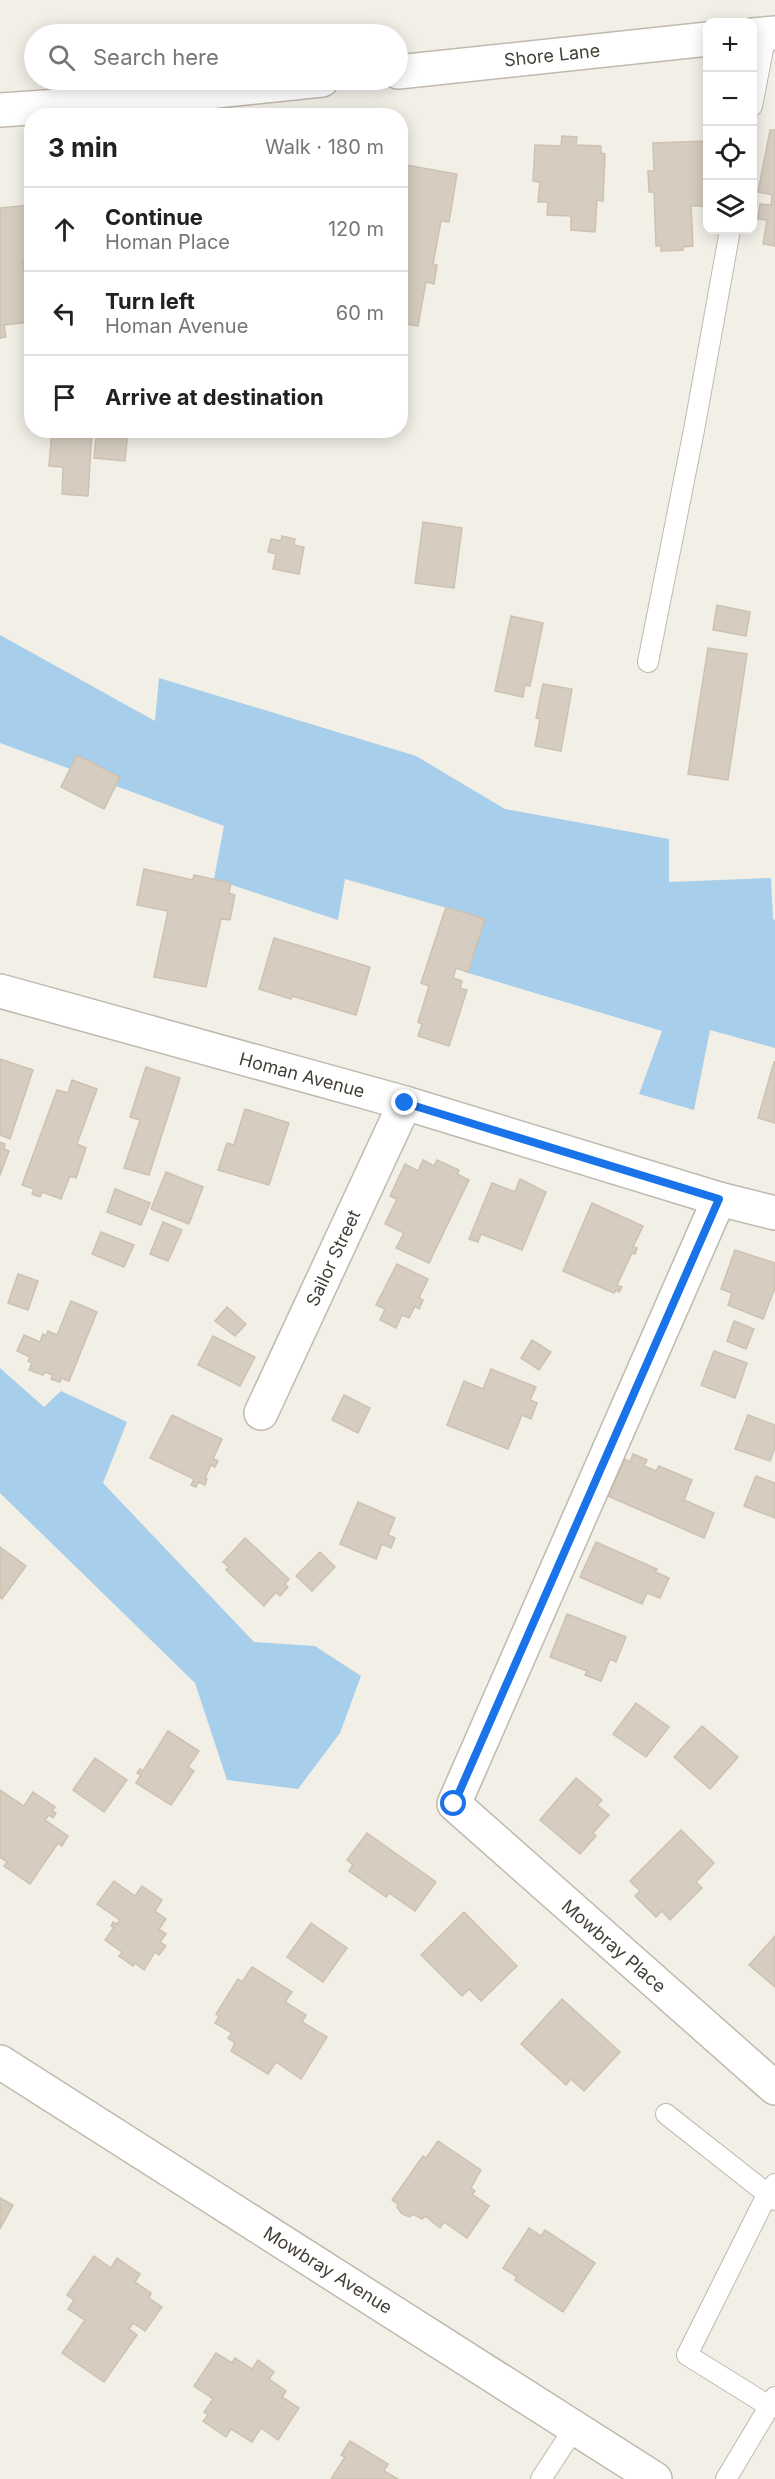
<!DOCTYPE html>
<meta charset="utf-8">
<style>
:root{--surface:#fff;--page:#f6f6f6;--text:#222;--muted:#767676;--line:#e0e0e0}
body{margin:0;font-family:Inter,sans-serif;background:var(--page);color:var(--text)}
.controls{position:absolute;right:18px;top:18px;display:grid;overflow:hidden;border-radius:12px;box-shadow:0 3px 15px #0003}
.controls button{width:54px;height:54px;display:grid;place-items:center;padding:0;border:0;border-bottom:2px solid var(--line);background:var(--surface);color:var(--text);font:30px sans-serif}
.stop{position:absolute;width:18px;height:18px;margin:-14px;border:4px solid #1a73e8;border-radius:50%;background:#fff}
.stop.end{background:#1a73e8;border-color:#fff;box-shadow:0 2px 6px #0008}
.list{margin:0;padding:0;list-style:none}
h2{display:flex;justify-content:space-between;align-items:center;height:78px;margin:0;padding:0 24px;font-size:26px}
h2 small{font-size:20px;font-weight:400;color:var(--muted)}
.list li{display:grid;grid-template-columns:39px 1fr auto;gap:18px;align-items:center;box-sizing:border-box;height:84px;padding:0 24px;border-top:2px solid var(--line)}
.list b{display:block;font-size:22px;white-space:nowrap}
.list p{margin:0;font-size:20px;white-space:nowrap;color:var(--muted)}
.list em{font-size:20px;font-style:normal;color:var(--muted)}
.icon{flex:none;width:33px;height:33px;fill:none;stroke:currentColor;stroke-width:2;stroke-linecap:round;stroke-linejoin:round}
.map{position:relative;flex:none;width:775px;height:2479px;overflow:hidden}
.search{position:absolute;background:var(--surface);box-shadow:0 3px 15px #0003;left:24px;top:24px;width:384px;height:66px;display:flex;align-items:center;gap:15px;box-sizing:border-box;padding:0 21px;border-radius:33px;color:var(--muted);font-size:22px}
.panel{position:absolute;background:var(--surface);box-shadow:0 3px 15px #0003;left:24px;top:108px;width:384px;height:330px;border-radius:24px}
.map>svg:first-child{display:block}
.water{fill:#a7ceeb}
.building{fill:#d6cdc0;stroke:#cdc2b1;stroke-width:1.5}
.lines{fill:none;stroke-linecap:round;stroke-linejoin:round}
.lane-casing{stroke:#c0b9ad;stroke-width:22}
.street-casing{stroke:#c0b9ad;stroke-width:36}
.lane{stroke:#fff;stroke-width:20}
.street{stroke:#fff;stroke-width:33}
.route{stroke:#1a73e8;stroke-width:8}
.labels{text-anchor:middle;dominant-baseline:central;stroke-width:4.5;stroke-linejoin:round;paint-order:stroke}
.street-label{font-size:18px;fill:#443f36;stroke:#fff}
</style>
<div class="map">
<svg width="775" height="2479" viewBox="0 0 775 2479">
<rect width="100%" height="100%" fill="#f2efe7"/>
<!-- water -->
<g class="water">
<polygon points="0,635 155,721 159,678 416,756 505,809 669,839 669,882 771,878 773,919 775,920 775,1048 710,1030 694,1110 639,1094 662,1031 465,972 482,918 345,879 338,920 214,879 224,826 0,743"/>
<polygon points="0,1368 44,1407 61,1391 127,1422 103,1483 254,1642 315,1646 361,1676 340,1733 298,1789 227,1780 195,1683 0,1493"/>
</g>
<!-- building -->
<g class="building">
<polygon points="770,130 775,130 775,246 763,244 767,220 758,219 760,204 771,205 772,195 758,192"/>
<polygon points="562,136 577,137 576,145 601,146 601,153 605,154 603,201 597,200 595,232 571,230 571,216 547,215 548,202 538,202 540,182 533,181 535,145 561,146"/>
<polygon points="708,141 708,194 704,194 705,206 691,206 693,246 683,247 683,250 661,251 661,245 656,246 654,192 649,192 648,171 654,171 653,143"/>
<polygon points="400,164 457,174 449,222 441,221 433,264 437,265 434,284 426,282 418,326 400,323"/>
<polygon points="31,205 32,260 23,261 30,322 4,325 6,337 0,338 0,208"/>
<polygon points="52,430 92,430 88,496 62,494 63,467 49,466"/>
<polygon points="97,430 128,430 125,461 94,458"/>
<polygon points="423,522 462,528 454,588 415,583"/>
<polygon points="282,536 295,539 294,545 304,547 299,574 273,569 276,554 268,552 271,539 281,541"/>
<polygon points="717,605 750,612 746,636 713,630"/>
<polygon points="511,616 543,623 530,686 525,685 523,697 495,691"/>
<polygon points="708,648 747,654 728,780 688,774"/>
<polygon points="543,684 572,689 561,751 535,746 540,719 536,718"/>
<polygon points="77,755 120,777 104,809 61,787"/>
<polygon points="144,869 193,880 194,875 231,883 229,893 235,895 230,920 221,919 206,987 154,977 168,911 137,905"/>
<polygon points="446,907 485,919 468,972 456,968 453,978 462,981 460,988 467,990 449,1046 418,1036 422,1024 418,1022 429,986 421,983"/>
<polygon points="274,938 370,967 356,1015 292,996 291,999 259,989"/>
<polygon points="0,1059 33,1070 10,1139 0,1135"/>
<polygon points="774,1062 775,1062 775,1123 758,1118"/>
<polygon points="146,1067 180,1078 149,1175 124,1168 140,1120 130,1117"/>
<polygon points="72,1080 97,1089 77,1144 86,1148 76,1178 70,1176 61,1199 42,1192 40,1197 32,1194 34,1189 22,1185 57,1090 68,1093"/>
<polygon points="245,1109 289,1123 269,1185 218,1170 227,1143 234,1145"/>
<polygon points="0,1142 5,1144 4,1149 9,1151 0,1175"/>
<polygon points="423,1160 434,1166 437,1160 459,1170 457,1174 469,1180 429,1263 396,1248 404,1233 385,1224 397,1199 390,1196 405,1164 418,1171"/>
<polygon points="166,1172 203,1187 189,1224 151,1209"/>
<polygon points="520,1179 546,1192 522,1250 481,1234 478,1242 469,1239 492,1183 515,1192"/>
<polygon points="115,1189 150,1203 141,1225 107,1212"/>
<polygon points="592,1203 643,1226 633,1247 637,1248 635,1254 632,1253 617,1285 622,1287 619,1292 616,1290 614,1293 563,1271"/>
<polygon points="163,1222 182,1230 168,1261 150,1254"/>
<polygon points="101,1232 134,1245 124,1267 92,1254"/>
<polygon points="735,1250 775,1263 775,1288 763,1319 728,1305 732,1293 721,1289"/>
<polygon points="397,1264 428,1279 419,1298 423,1300 419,1309 415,1306 409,1318 402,1315 396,1328 380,1320 385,1309 376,1305"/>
<polygon points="18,1274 38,1281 28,1310 8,1303"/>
<polygon points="71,1301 97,1312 69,1381 61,1378 60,1382 51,1379 53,1375 45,1372 43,1375 29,1370 32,1363 28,1361 30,1357 17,1351 24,1335 40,1342 43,1334 46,1336 48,1331 57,1335"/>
<polygon points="227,1307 246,1324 235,1336 215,1321"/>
<polygon points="734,1321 754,1329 746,1349 727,1341"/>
<polygon points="213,1336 255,1357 240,1386 198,1365"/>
<polygon points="532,1340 551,1352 539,1370 521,1358"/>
<polygon points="714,1351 747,1363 735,1398 701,1385"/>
<polygon points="491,1369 536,1387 530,1400 537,1403 531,1419 522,1415 508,1449 447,1425 464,1381 483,1389"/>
<polygon points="344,1395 370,1408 358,1433 332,1420"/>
<polygon points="172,1415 222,1439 213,1459 218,1461 215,1467 211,1465 205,1478 207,1479 205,1485 198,1482 196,1487 191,1485 194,1479 150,1458"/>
<polygon points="748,1415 775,1425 775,1447 770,1461 735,1449"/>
<polygon points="633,1454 647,1460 644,1466 656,1471 659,1466 692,1480 684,1500 714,1513 704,1538 608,1496 625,1459 630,1462"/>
<polygon points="756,1476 775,1483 775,1518 744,1506"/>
<polygon points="358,1502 395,1518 388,1535 395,1538 391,1548 382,1544 376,1559 340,1544"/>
<polygon points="245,1538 289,1579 285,1584 288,1587 280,1596 276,1592 264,1606 226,1570 229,1567 223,1562"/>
<polygon points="596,1542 657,1569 655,1572 669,1578 660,1598 647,1593 642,1604 580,1577"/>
<polygon points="0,1547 26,1566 2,1599 0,1597"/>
<polygon points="320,1552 335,1567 312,1591 296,1576"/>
<polygon points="567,1614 626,1637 616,1662 610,1659 601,1681 585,1675 587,1671 550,1657"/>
<polygon points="636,1703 669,1727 646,1757 613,1734"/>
<polygon points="702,1726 738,1757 710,1789 674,1757"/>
<polygon points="168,1731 199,1751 188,1767 194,1771 171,1805 136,1783 141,1775 137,1773 140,1769 143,1771"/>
<polygon points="95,1758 127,1780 104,1812 73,1790"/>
<polygon points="576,1778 602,1800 597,1805 609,1815 593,1833 596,1836 580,1854 540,1820"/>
<polygon points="0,1790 24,1806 33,1792 55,1807 52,1811 56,1813 53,1818 49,1815 45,1820 68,1836 62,1846 58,1843 30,1884 4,1866 7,1862 0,1857"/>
<polygon points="681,1830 714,1863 696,1882 702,1888 670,1920 662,1911 656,1917 635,1896 640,1891 630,1881"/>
<polygon points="367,1833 436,1882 415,1911 389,1893 386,1897 349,1871 353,1865 347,1860"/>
<polygon points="114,1881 135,1896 142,1886 162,1900 155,1911 166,1919 159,1929 166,1934 160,1942 166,1946 159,1955 155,1952 144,1970 135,1963 133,1966 119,1956 122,1952 105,1940 114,1927 111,1926 113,1922 117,1924 120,1920 97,1904"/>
<polygon points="464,1912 517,1966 481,2001 469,1989 462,1996 421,1955"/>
<polygon points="311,1923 347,1948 323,1982 287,1957"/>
<polygon points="775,1936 775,1987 749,1965"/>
<polygon points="252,1967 292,1992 285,2002 306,2015 302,2022 327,2037 301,2079 276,2062 268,2074 231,2051 235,2043 228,2038 232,2033 215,2023 219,2016 216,2014 238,1979 242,1982"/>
<polygon points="562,1999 620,2052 584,2091 571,2079 566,2085 521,2044"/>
<polygon points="438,2141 481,2170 471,2188 475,2191 472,2194 489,2206 467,2238 444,2222 440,2228 425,2216 422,2219 413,2214 410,2217 402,2214 397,2207 398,2204 392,2200 423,2156 426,2158"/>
<polygon points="0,2198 13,2205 0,2229"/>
<polygon points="529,2228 541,2236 545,2230 595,2263 563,2312 515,2280 517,2277 503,2268"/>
<polygon points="94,2256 111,2268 117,2258 140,2274 135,2282 151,2293 149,2298 162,2307 145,2331 133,2323 129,2329 137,2335 104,2382 62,2353 85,2320 68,2309 74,2300 67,2295"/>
<polygon points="216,2353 232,2363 235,2358 252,2369 258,2360 274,2372 269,2379 286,2391 282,2397 299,2408 278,2440 261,2428 252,2442 231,2429 226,2437 203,2421 208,2415 204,2412 213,2399 194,2386"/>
<polygon points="350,2441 388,2464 384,2471 398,2479 331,2479 345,2457 341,2455"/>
</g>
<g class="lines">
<defs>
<g id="lane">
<polyline points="752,106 766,34"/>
<polyline points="648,662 694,430 730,230"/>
<polyline points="666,2114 775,2200"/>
<polyline points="769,2406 687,2355 767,2195 775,2184"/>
<polyline points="541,2479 575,2427"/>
<polyline points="726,2479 775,2397"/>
</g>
<g id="street">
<polyline points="752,35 775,33"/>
<polyline points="398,72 708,39"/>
<polyline points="0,110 103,103 322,80"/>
<polyline points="0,991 405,1103 719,1199 775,1213"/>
<polyline points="719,1199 454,1804 775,2088"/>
<polyline points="261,1413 405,1103"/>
<polyline points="0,2062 655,2479"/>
</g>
</defs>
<!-- lane casing -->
<use href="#lane" class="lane-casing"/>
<!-- street casing -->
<use href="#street" class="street-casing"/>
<!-- lane -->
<use href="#lane" class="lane"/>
<!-- street -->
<use href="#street" class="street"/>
</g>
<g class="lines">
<!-- route -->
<polyline class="route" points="405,1103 719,1199 454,1804"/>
</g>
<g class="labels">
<!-- street labels -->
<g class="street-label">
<text transform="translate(552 55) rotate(-6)">Shore Lane</text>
<text transform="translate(302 1075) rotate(15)">Homan Avenue</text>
<text transform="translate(333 1258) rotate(-65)">Sailor Street</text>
<text transform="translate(614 1946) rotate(41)">Mowbray Place</text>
<text transform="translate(328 2270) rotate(32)">Mowbray Avenue</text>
</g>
</g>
</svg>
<div class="controls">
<button>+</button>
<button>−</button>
<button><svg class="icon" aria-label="locate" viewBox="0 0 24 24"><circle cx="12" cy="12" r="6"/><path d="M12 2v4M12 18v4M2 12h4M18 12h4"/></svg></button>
<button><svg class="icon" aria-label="layers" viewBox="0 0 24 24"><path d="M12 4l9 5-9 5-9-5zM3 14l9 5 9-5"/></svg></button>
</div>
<div class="stop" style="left:454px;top:1804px"></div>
<div class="stop end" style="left:405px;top:1103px"></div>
<div class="search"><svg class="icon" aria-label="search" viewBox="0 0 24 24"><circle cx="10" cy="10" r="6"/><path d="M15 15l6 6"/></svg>Search here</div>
<section class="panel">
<h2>3 min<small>Walk · 180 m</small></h2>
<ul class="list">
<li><svg class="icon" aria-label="ahead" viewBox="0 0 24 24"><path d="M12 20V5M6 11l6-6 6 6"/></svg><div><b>Continue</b><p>Homan Place</p></div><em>120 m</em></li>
<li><svg class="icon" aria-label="left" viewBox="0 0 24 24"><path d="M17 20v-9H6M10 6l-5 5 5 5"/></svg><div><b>Turn left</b><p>Homan Avenue</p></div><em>60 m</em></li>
<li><svg class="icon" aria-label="arrive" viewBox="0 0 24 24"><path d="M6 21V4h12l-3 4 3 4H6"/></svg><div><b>Arrive at destination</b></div></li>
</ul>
</section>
</div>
